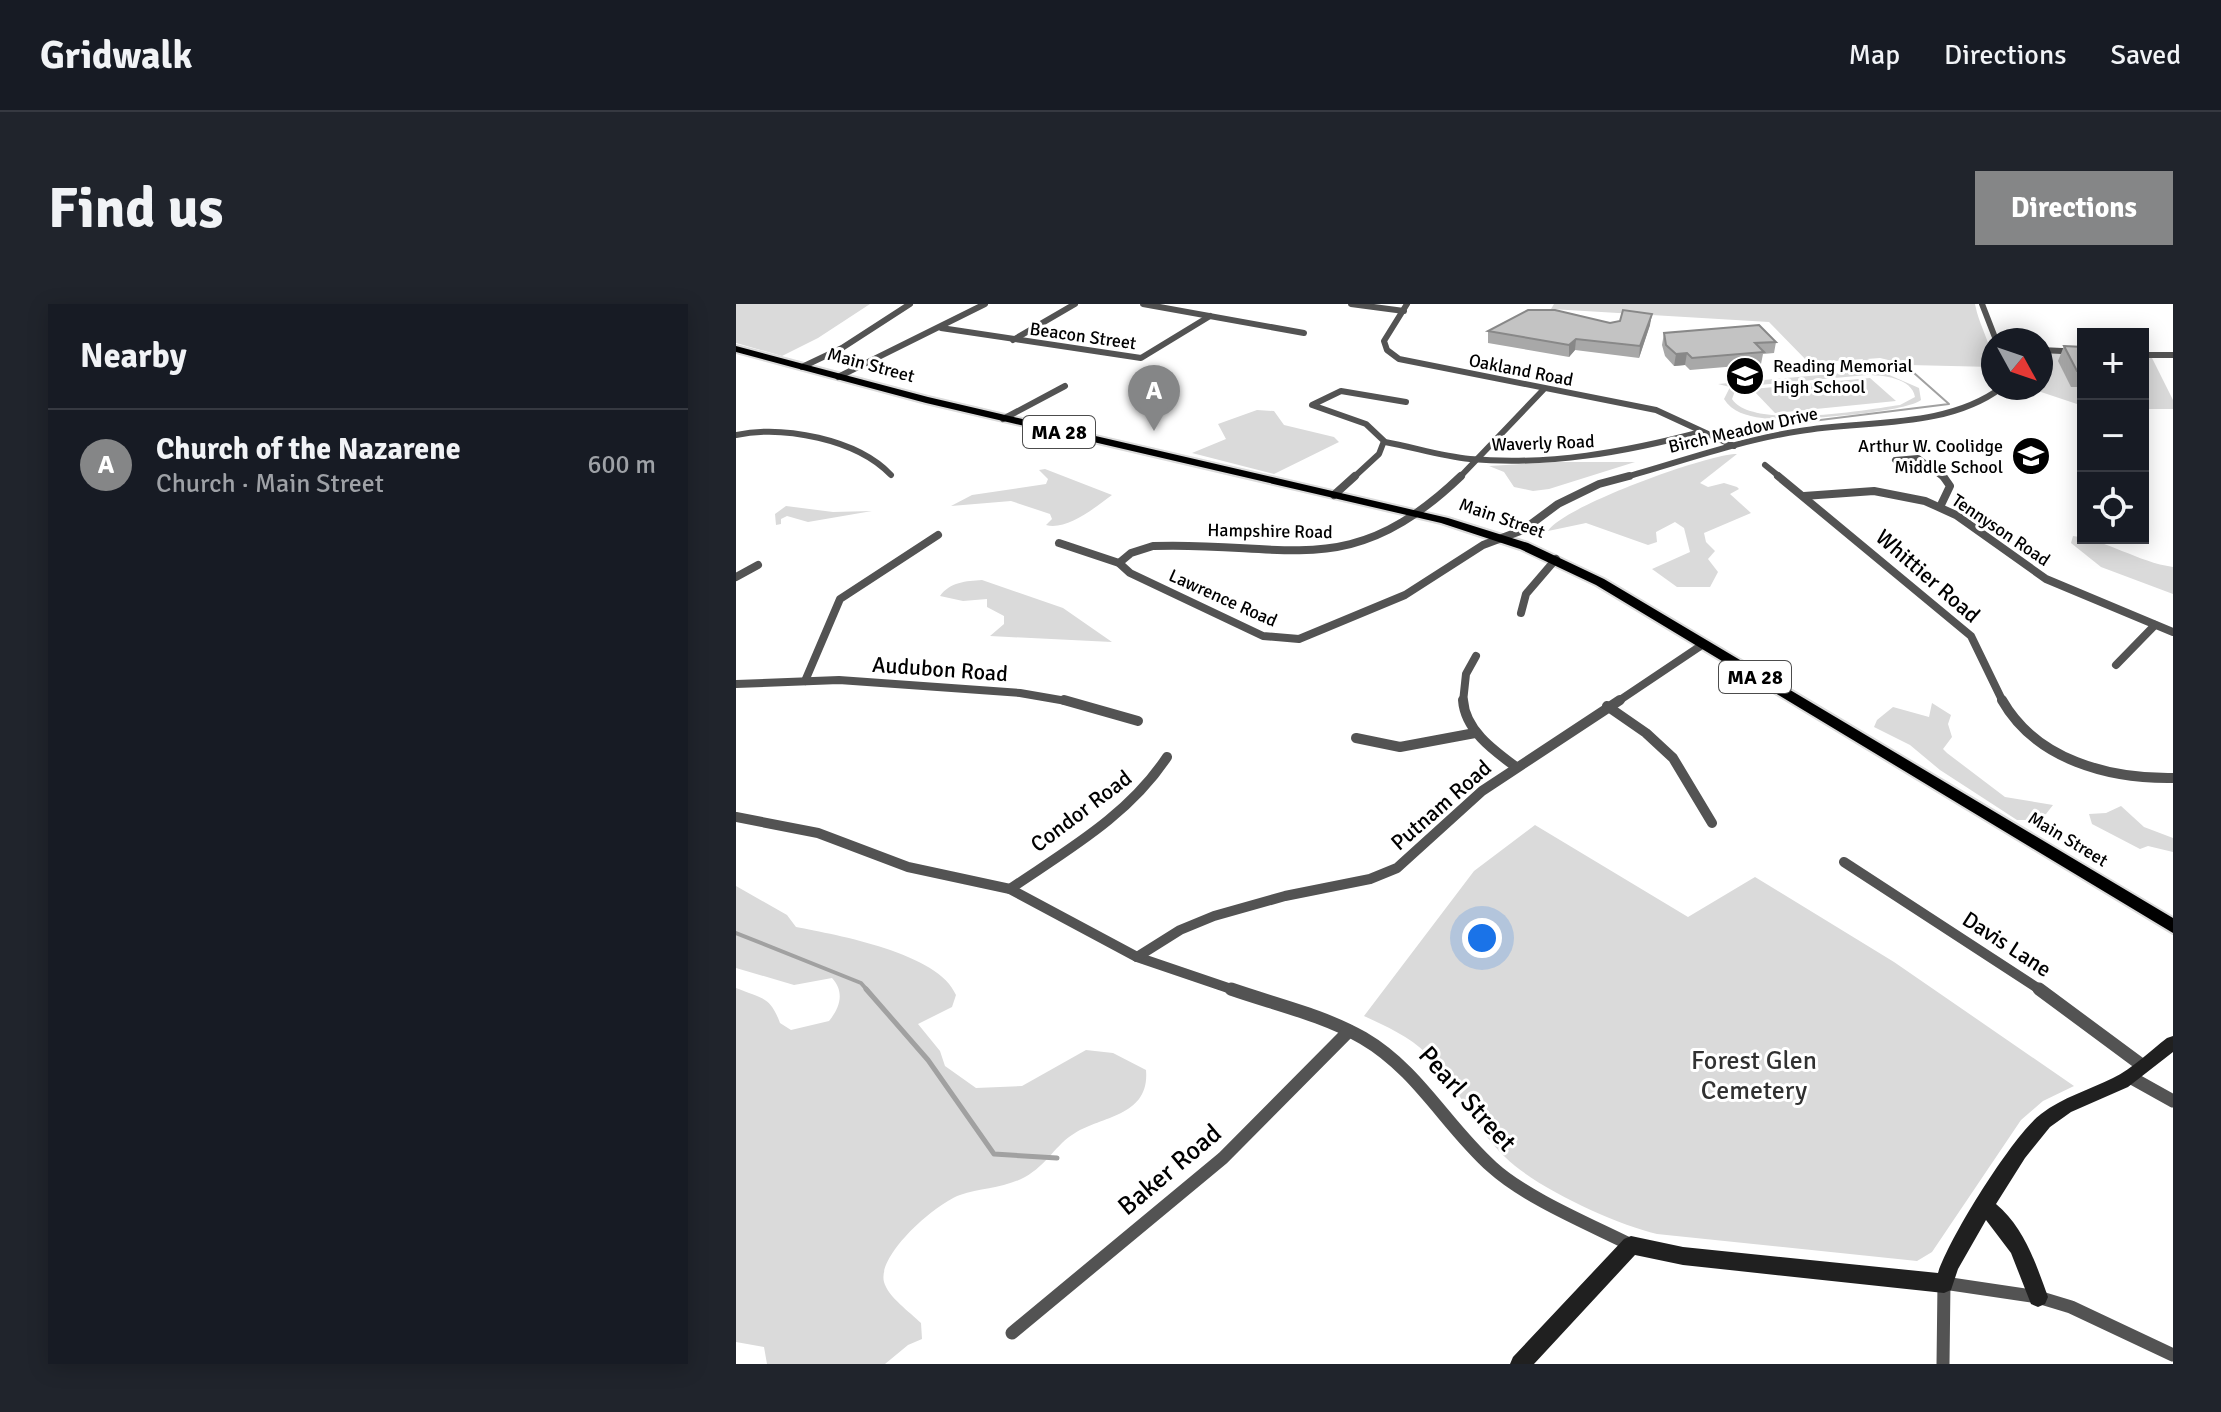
<!DOCTYPE html>
<meta charset="utf-8">
<style>
:root{--surface:#171b24;--page:#20242c;--text:#f1f3f6;--muted:#9ea1a6;--line:#363941;--accent:#858687}
body{margin:0;font-family:Signika,sans-serif;background:var(--page);color:var(--text)}
.controls{position:absolute;right:24px;top:24px;display:grid;overflow:hidden;border-radius:0px;box-shadow:0 4px 20px #0003}
.controls button{width:72px;height:72px;display:grid;place-items:center;padding:0;border:0;border-bottom:2px solid var(--line);background:var(--surface);color:var(--text);font:40px sans-serif}
.compass{position:absolute;left:1245px;top:24px;width:72px;height:72px;border-radius:50%;background:var(--surface);box-shadow:0 4px 20px #0003;rotate:130deg}
.you{position:absolute;left:746px;top:634px;width:28px;height:28px;margin:-20px;border:6px solid #fff;border-radius:50%;background:#1a73e8;box-shadow:0 0 0 12px #1a73e833}
.badge{display:grid;place-items:center;width:52px;height:52px;border-radius:50%;background:var(--accent);color:#fff;font-size:26px;font-weight:700}
.pin{position:absolute;translate:-50% -66px;filter:drop-shadow(0 2px 4px #0008)}
.pin::after{content:'';position:absolute;top:42px;width:28px;height:24px;background:inherit;clip-path:polygon(0 0,100% 0,50% 100%)}
.list{margin:0;padding:0;list-style:none}
h2{display:flex;justify-content:space-between;align-items:center;height:104px;margin:0;padding:0 32px;font-size:34px}
h2 small{font-size:26px;font-weight:400;color:var(--muted)}
.list li{display:grid;grid-template-columns:52px 1fr auto;gap:24px;align-items:center;box-sizing:border-box;height:112px;padding:0 32px;border-top:2px solid var(--line)}
.list b{display:block;font-size:30px;white-space:nowrap}
.list p{margin:0;font-size:26px;white-space:nowrap;color:var(--muted)}
.list em{font-size:26px;font-style:normal;color:var(--muted)}
.icon{flex:none;width:44px;height:44px;fill:none;stroke:currentColor;stroke-width:2;stroke-linecap:round;stroke-linejoin:round}
.map{position:relative;flex:none;width:1437px;height:1060px;overflow:hidden;border-radius:0px}
header{display:flex;align-items:center;gap:48px;box-sizing:border-box;height:112px;padding:0 40px;background:var(--surface);border-bottom:2px solid var(--line)}
header strong{font-size:38px}
nav{display:flex;gap:44px;margin-inline-start:auto;font-size:28px}
.intro{display:flex;align-items:center;justify-content:space-between;box-sizing:border-box;height:192px;padding:0 48px}
h1{margin:0;font-size:56px}
.button{padding:20px 36px;border-radius:0px;background:var(--accent);color:#fff;font-size:28px;font-weight:700}
main{display:flex;gap:48px;padding:0 48px}
aside{flex:1;background:var(--surface);border-radius:0px;box-shadow:0 4px 20px #0003}
.map>svg:first-child{display:block}
.green{fill:#dadada;fill-rule:evenodd}
.lines{fill:none;stroke-linecap:round;stroke-linejoin:round}
.stream-far2{stroke:#a1a1a1;stroke-width:2}
.stream-far1{stroke:#a1a1a1;stroke-width:4}
.stream{stroke:#a1a1a1;stroke-width:5}
.primary-casing{stroke:#dbdbdb;stroke-width:4}
.street-far3{stroke:#535353;stroke-width:6}
.street-far2{stroke:#535353;stroke-width:8}
.street-far1{stroke:#535353;stroke-width:10}
.street{stroke:#535353;stroke-width:13}
.secondary{fill:#202020;fill-rule:evenodd}
.primary{fill:#000;fill-rule:evenodd}
.wall{fill:#a8a8a8}
.shaded-wall{fill:#888}
.building{fill:#c3c3c3;stroke:#888;stroke-width:2}
.labels{text-anchor:middle;dominant-baseline:central;stroke-width:6;stroke-linejoin:round;paint-order:stroke}
.far-street-label{font-size:18px;fill:#000;stroke:#fff}
.far-poi-label{font-size:18px;fill:#000;stroke:#fff;text-anchor:start}
.shield{fill:#fff;stroke:#4c4c4c;stroke-width:2}
.shield-label{font-size:20px;font-weight:bold;fill:#000}
.street-label{font-size:22px;fill:#000;stroke:#fff}
.near-park-label{font-size:26px;fill:#313131;stroke:#fff}
.near-street-label{font-size:26px;fill:#000;stroke:#fff}
</style>
<header>
<strong>Gridwalk</strong>
<nav><a>Map</a><a>Directions</a><a>Saved</a></nav>
</header>
<div class="intro"><h1>Find us</h1><a class="button">Directions</a></div>
<main>
<aside>
<h2>Nearby<small></small></h2>
<ul class="list">
<li><span class="badge">A</span><div><b>Church of the Nazarene</b><p>Church · Main Street</p></div><em>600 m</em></li>
</ul>
</aside>
<div class="map">
<svg width="1437" height="1060" viewBox="0 0 1437 1060">
<rect width="100%" height="100%" fill="#fff"/>
<!-- green -->
<g class="green">
<polygon points="0,0 134,0 82,34 46,52 0,39"/>
<path d="M818 0H1239C1243 22 1257 42 1257 63L1173 61 1144 54 1131 55 1142 59 1122 65 1127 55 1073 59 1033 18 815 5Z"/>
<polygon points="1305,47 1347,50 1347,102 1293,84 1305,84"/>
<polygon points="1407,53 1416,54 1437,96 1437,105 1407,105"/>
<path d="M1151 65 1156 68 1151 70 1183 84 1185 96C1169 109 1050 118 1026 114 1011 112 996 108 988 95L994 83 982 80ZM1131 71C1147 71 1176 74 1179 93L1164 101C1130 106 1016 126 996 95L999 87 1013 82Z"/>
<polygon points="1134,74 1160,97 1039,109 1016,85"/>
<polygon points="521,106 538,107 548,121 598,133 603,138 538,170 456,149 490,135 482,120"/>
<path d="M1001 150 964 179 972 183 988 179 1001 183 1003 185 994 190 1015 209 968 229 970 238 979 247 972 255 982 268 974 283H941L916 265 954 248 948 224 939 218 920 228 921 238 912 241 850 219 812 227C826 203 971 150 1001 150Z"/>
<polygon points="819,158 899,158 813,185 797,187 778,183 768,168 753,162"/>
<path d="M309 165 376 191C360 203 330 227 310 221L316 215 314 210 275 197 215 202 236 191 310 180 312 175 303 166Z"/>
<polygon points="50,202 97,208 136,207 72,218 51,212 45,215 45,220 40,221 39,210"/>
<path d="M1337 232C1371 236 1402 258 1437 263V290L1365 263 1335 239Z"/>
<path d="M246 276 327 304 376 338 254 332 268 320V312L251 303V295L227 297 204 292C214 278 230 277 246 276Z"/>
<polygon points="1196,399 1215,411 1212,420 1216,433 1207,445 1211,449 1269,493 1317,501 1310,510 1297,516 1281,516 1204,466 1174,441 1138,423 1141,416 1157,403 1193,413"/>
<polygon points="1385,502 1408,523 1437,534 1437,548 1412,542 1404,545 1356,520 1353,510 1370,509"/>
<path d="M799 521 952 613 1019 573 1158 658 1338 782 1307 797 1285 816 1196 948 1181 957 921 930C879 920 800 884 769 853 738 823 721 780 691 750 673 732 651 723 628 712L738 567Z"/>
<path d="M0 582 51 611 60 623C101 631 203 649 220 691L216 703 182 720 204 747 209 762 240 784 286 782 350 746 377 749 410 766C414 812 367 812 339 829 320 840 311 861 289 873 269 884 245 884 224 891 199 900 141 951 148 978 152 993 174 1008 185 1019L186 1035 172 1041 149 1060H31L28 1043 0 1038V684C27 695 34 692 44 719L55 726 93 717C104 704 109 688 96 674L58 681 0 664Z"/>
</g>
<g class="lines">
<!-- stream-far2 -->
<polyline class="stream-far2" points="1052,120 1213,100 1178,69"/>
<!-- stream-far1 -->
<polyline class="stream-far1" points="0,629 125,679 132,687"/>
<!-- stream -->
<polyline class="stream" points="130,685 192,756 258,850 321,854"/>
<defs>
<polygon id="primary" points="0,42 192,93 712,214 792,239 868,275 1437,614 1437,629 860,281 784,245 705,219 190,99 0,48"/>
</defs>
<!-- primary casing -->
<use href="#primary" class="primary-casing"/>
<!-- street-far3 -->
<g class="street-far3">
<polyline points="407,0 568,29"/>
<polyline points="615,0 668,7"/>
<polyline points="671,0 648,37 651,46 663,55 920,106 998,142"/>
<polyline points="1246,0 1260,36"/>
<polyline points="205,24 405,54 474,12"/>
<polyline points="277,36 339,0"/>
<polyline points="1305,46 1347,48"/>
<polyline points="1407,51 1437,51"/>
<polyline points="66,63 106,44 174,0"/>
<polyline points="102,73 249,0"/>
<polyline points="267,115 329,82"/>
<path d="M0 131C47 121 121 135 155 171"/>
<path d="M649 138C677 143 705 152 734 155 812 162 890 148 965 128"/>
<polyline points="1029,161 1045,174"/>
<polyline points="1195,166 1170,164 1159,156 1182,154 1208,174"/>
<polyline points="617,174 643,150 648,137 630,120 576,101 605,87 670,98"/>
<polyline points="723,174 808,85"/>
<path d="M886 174C944 158 1004 136 1064 127 1129 116 1210 125 1265 84"/>
</g>
<!-- street-far2 -->
<g class="street-far2">
<polyline points="1042,172 1235,332 1267,398"/>
<polyline points="598,191 619,172"/>
<polyline points="1068,192 1138,187 1189,197 1220,211 1310,275 1437,328"/>
<polyline points="1204,203 1214,182 1207,172"/>
<polyline points="323,239 383,259 394,269 527,332 563,335 669,291 747,241 787,226 822,200 863,180 893,172"/>
<path d="M383 259 395 249 417 242C553 237 612 280 725 172"/>
<polyline points="0,273 22,261"/>
<polyline points="785,309 790,290 820,255"/>
<polyline points="1380,361 1419,321"/>
<polyline points="69,377 104,295 202,231"/>
<polyline points="0,380 103,376 284,389 336,398"/>
<polyline points="727,398 730,370 740,352"/>
<polyline points="881,398 966,341"/>
</g>
<!-- street-far1 -->
<g class="street-far1">
<polyline points="328,396 402,417"/>
<path d="M727 396C729 426 757 446 780 463"/>
<path d="M1266 396C1300 456 1373 475 1437 474"/>
<polyline points="871,402 910,429 937,454 976,519"/>
<polyline points="620,434 664,443 739,429"/>
<polyline points="0,513 82,529 172,563 274,585 401,653 501,687"/>
<polyline points="1108,558 1306,687"/>
<path d="M274 585C331 546 392 512 431 453"/>
<polyline points="401,653 444,626 478,612 549,592 634,575 661,564 746,487 884,396"/>
</g>
<!-- street -->
<g class="street">
<path d="M495 685C538 700 587 711 627 734 682 766 710 822 756 863 790 894 853 920 895 941"/>
<polyline points="1303,685 1407,762"/>
<polyline points="1394,773 1437,797"/>
<polyline points="276,1029 487,854 613,727"/>
<polyline points="1207,1060 1208,979 1302,993 1335,1003 1437,1051"/>
</g>
<!-- secondary -->
<path class="secondary" d="M1437 732V748L1392 783 1335 808 1314 823 1289 854 1260 900C1288 923 1300 960 1312 993L1309 1000 1302 1003 1295 1000 1275 949 1250 916 1222 965 1215 986 1208 989 947 961 899 951 798 1060H774L777 1053 888 935 895 932 947 943 1202 969C1213 934 1277 831 1305 810 1327 793 1353 786 1377 774 1396 765 1414 747 1431 734Z"/>
<!-- primary -->
<use href="#primary" class="primary"/>
</g>
<!-- wall -->
<g class="wall">
<polygon points="884,17 914,21 903,54 839,46 833,53 752,39 752,27 874,19"/>
<polygon points="928,29 1040,38 1038,49 1027,50 1025,60 954,66 949,61 938,62 929,52 926,41"/>
<polygon points="1328,42 1347,43 1347,83 1335,83 1322,57"/>
</g>
<!-- shaded-wall -->
<g class="shaded-wall">
<polygon points="916,10 914,21 903,54 904,42"/>
<polygon points="840,35 839,46 833,53 833,41"/>
<polygon points="951,49 949,61 938,62 940,50"/>
</g>
<!-- building -->
<g class="building">
<polygon points="792,6 819,6 874,19 884,17 887,6 916,10 904,42 840,35 833,41 752,27"/>
<polygon points="1023,21 1040,38 1019,39 1028,48 956,54 951,49 940,50 930,41 928,29"/>
<polygon points="1328,42 1347,43 1347,67 1341,67"/>
</g>
<!-- icons -->
<defs>
<symbol id="school-disc" viewBox="-11 -11 22 22"><circle r="9.5" fill="#000" stroke="#fff"/><path d="M0-5L7-2L0 1L-7-2ZM-4 1L0 2.5L4 1V4Q0 6-4 4Z" fill="#fff"/></symbol>
</defs>
<g fill-rule="evenodd">
<use href="#school-disc" x="987" y="50" width="44" height="44"/>
<use href="#school-disc" x="1273" y="130" width="44" height="44"/>
</g>
<g class="labels">
<!-- far-street labels -->
<g class="far-street-label">
<text transform="translate(347 32) rotate(8)">Beacon Street</text>
<text transform="translate(135 61) rotate(15)">Main Street</text>
<text transform="translate(785 66) rotate(11)">Oakland Road</text>
<text transform="translate(1007 126) rotate(-13)">Birch Meadow Drive</text>
<text transform="translate(807 139) rotate(-2)">Waverly Road</text>
<text transform="translate(766 214) rotate(19)">Main Street</text>
<text transform="translate(1265 226) rotate(34)">Tennyson Road</text>
<text transform="translate(534 227) rotate(1)">Hampshire Road</text>
<text transform="translate(487 294) rotate(24)">Lawrence Road</text>
<text transform="translate(1332 535) rotate(31)">Main Street</text>
</g>
<!-- far-poi labels -->
<g class="far-poi-label">
<text x="1037" y="62">Reading Memorial<tspan x="1037" dy="21">High School</tspan></text>
<text x="1267" y="142" text-anchor="end">Arthur W. Coolidge<tspan x="1267" dy="21">Middle School</tspan></text>
</g>
<!-- shield labels -->
<g class="shield">
<rect x="287" y="112" width="72" height="32" rx="6"/>
<rect x="983" y="357" width="72" height="32" rx="6"/>
</g>
<g class="shield-label">
<text x="323" y="128">MA 28</text>
<text x="1019" y="373">MA 28</text>
</g>
<!-- street labels -->
<g class="street-label">
<text transform="translate(1192 272) rotate(41)">Whittier Road</text>
<text transform="translate(204 365) rotate(4)">Audubon Road</text>
<text transform="translate(705 501) rotate(-41)">Putnam Road</text>
<text transform="translate(345 507) rotate(-37)">Condor Road</text>
<text transform="translate(1271 640) rotate(33)">Davis Lane</text>
</g>
<!-- near-park labels -->
<g class="near-park-label">
<text x="1018" y="757">Forest Glen<tspan x="1018" dy="30">Cemetery</tspan></text>
</g>
<!-- near-street labels -->
<g class="near-street-label">
<text transform="translate(731 795) rotate(48)">Pearl Street</text>
<text transform="translate(434 866) rotate(-40)">Baker Road</text>
</g>
</g>
</svg>
<div class="controls">
<button>+</button>
<button>−</button>
<button><svg class="icon" aria-label="locate" viewBox="0 0 24 24"><circle cx="12" cy="12" r="6"/><path d="M12 2v4M12 18v4M2 12h4M18 12h4"/></svg></button>
</div>
<svg class="compass" viewBox="-18 -18 36 36"><path d="M0-13l5 13h-10z" fill="#e53935"/><path d="M0 13l5-13h-10z" fill="#9ea1a6"/></svg>
<div class="you"></div>
<div class="pin badge" style="left:418px;top:127px">A</div>
</div>
</main>
